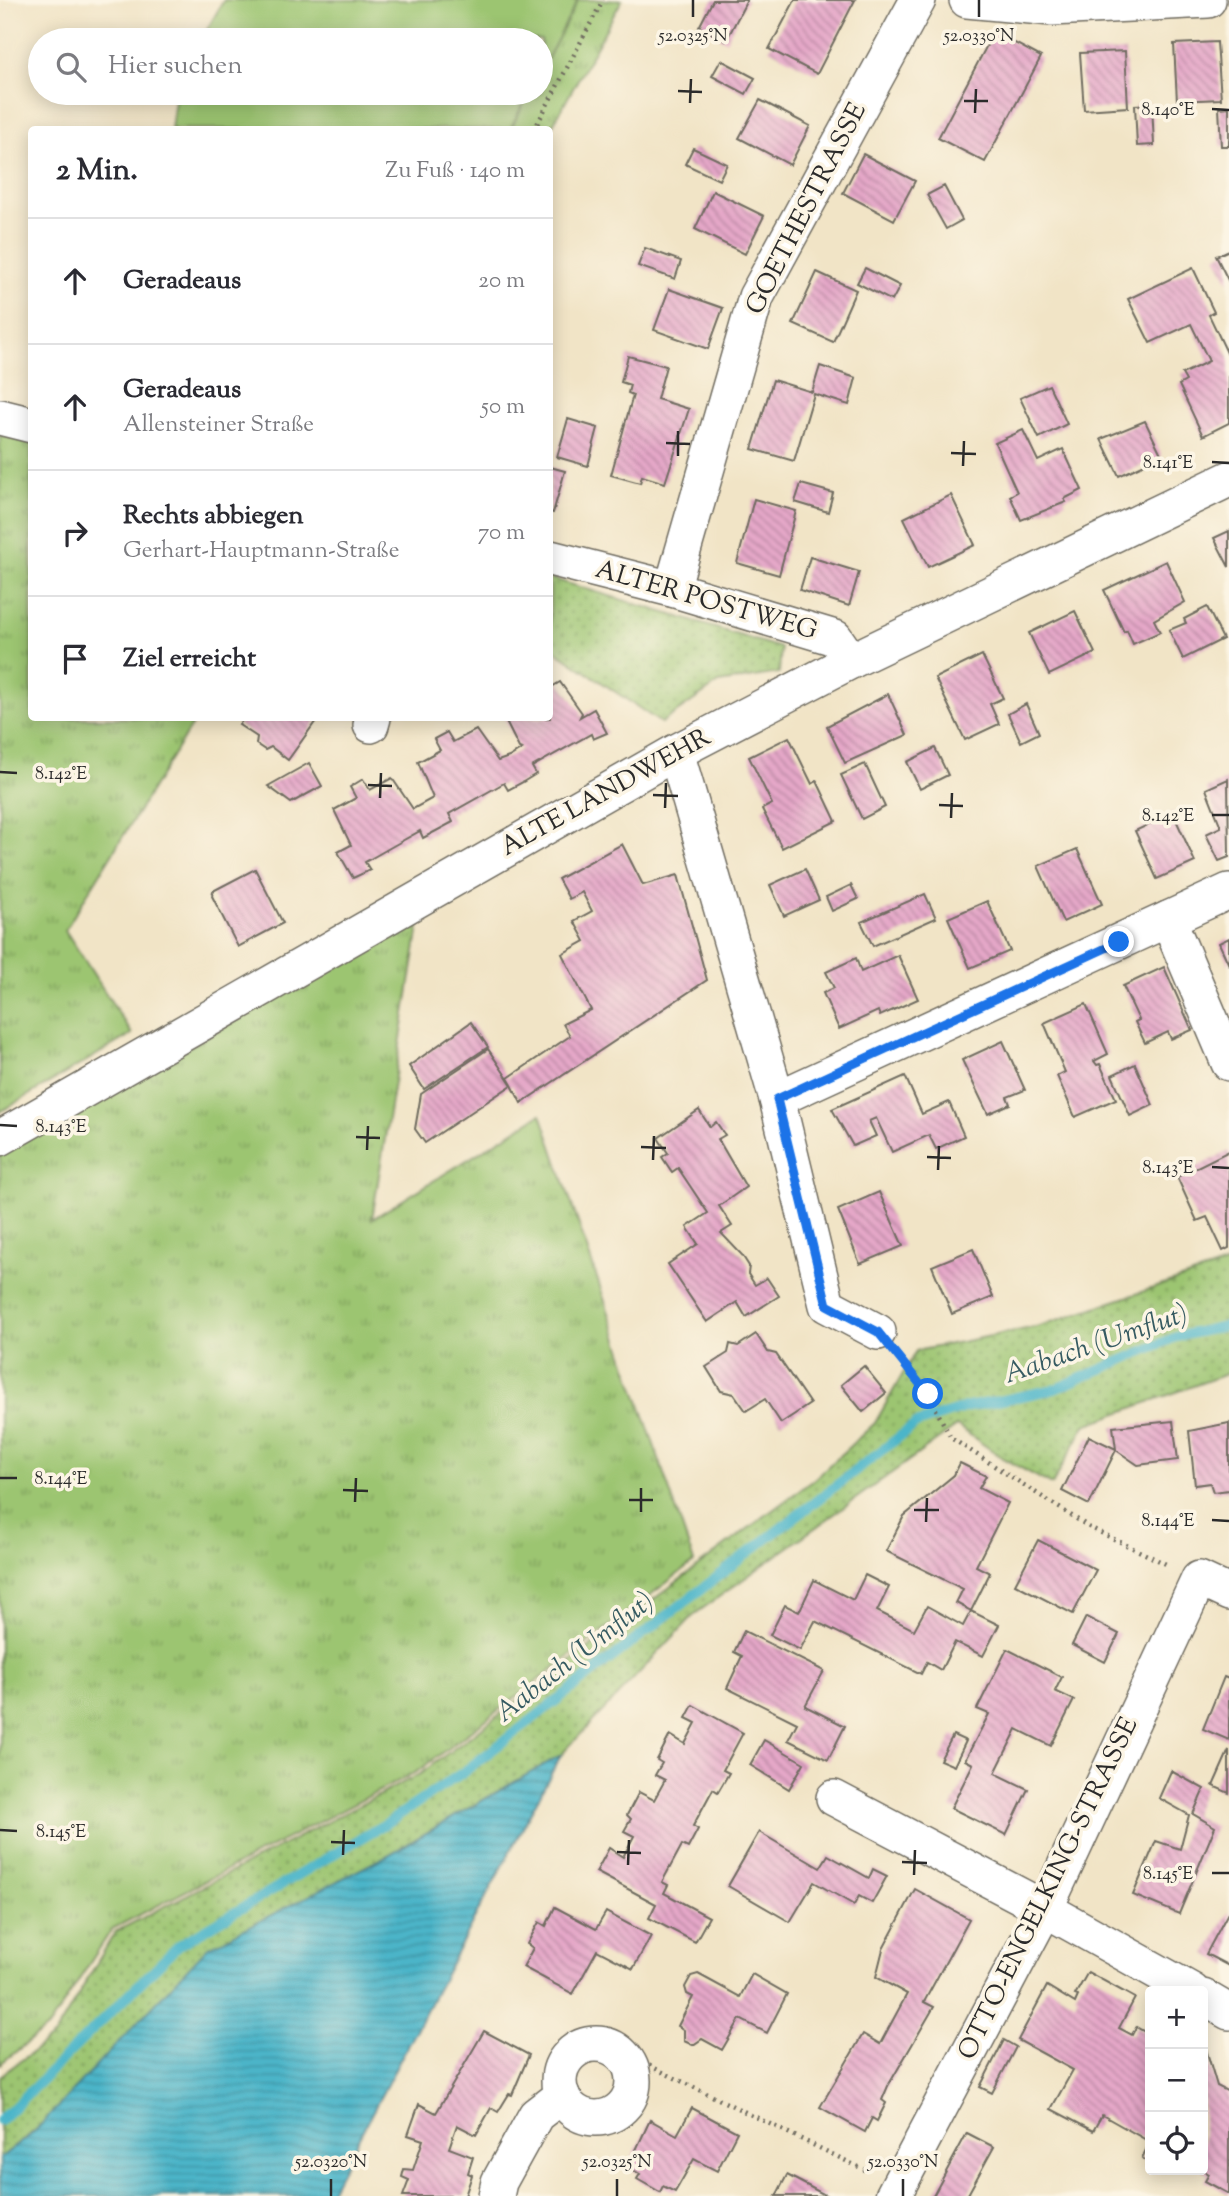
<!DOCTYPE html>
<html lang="de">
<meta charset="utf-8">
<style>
:root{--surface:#fff;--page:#f2f2f3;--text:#2b2b33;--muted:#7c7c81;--line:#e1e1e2}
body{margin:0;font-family:"Sorts Mill Goudy",serif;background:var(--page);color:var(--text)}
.controls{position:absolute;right:21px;bottom:21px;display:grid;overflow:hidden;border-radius:7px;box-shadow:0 4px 18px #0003}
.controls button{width:63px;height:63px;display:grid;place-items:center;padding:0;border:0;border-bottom:2px solid var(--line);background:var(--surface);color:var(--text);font:35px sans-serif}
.stop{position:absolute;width:21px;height:21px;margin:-16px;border:5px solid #1a73e8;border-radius:50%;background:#fff}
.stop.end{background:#1a73e8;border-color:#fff;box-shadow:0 2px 7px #0008}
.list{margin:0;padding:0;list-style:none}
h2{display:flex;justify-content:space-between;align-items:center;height:91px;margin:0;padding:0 28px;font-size:30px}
h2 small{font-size:23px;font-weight:400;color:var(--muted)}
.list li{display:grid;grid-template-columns:46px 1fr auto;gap:21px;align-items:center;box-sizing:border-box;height:126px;padding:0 28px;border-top:2px solid var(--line)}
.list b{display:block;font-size:26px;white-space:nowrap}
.list p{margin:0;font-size:23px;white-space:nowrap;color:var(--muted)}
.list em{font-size:23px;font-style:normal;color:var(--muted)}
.icon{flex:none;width:38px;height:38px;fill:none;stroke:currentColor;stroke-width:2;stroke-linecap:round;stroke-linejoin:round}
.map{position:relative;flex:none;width:1229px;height:2196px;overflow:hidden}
.search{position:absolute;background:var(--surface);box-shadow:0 4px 18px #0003;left:28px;top:28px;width:525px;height:77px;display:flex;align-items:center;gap:18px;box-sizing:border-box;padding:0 24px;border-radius:38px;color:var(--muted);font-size:26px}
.panel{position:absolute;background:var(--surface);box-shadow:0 4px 18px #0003;left:28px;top:126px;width:525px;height:595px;border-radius:7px}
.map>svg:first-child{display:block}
.grass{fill:url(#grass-tufts);stroke:#64784e;stroke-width:2}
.park{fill:url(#park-dots);stroke:#64784e;stroke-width:2}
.pitch{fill:#9cc571;stroke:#64784e;stroke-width:2}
.water{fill:url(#water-rules);stroke:#3b707a;stroke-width:2}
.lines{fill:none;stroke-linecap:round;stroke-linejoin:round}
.stream{stroke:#4bb5c9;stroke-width:10}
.building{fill:url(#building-back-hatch)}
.minor-casing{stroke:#706c61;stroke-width:38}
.path{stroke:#706c61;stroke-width:4.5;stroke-dasharray:2 5;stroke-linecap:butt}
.minor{stroke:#fff;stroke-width:35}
.route{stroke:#1a73e8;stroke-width:9}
.ticks{fill:none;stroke:#2b2b2b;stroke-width:2.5}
.labels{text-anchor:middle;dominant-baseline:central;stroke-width:7;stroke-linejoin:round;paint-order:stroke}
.street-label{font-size:26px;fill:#2b2b2b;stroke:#fcf5e5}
.water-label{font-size:28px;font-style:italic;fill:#365b62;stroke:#fcf5e5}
.ticks-label{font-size:18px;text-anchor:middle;fill:#2b2b2b;stroke:#fcf5e5;stroke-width:7;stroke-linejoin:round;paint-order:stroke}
</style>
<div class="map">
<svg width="1229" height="2196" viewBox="0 0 1229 2196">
<defs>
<pattern id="grass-tufts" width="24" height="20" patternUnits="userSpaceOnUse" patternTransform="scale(1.75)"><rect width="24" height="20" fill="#9cc571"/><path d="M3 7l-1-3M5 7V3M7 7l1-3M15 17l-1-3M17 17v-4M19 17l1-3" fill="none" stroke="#7fa05d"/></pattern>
<pattern id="park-dots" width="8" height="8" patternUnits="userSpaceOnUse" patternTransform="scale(1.75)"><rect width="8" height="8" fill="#9cc571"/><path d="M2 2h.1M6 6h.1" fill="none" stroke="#7fa05d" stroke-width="1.8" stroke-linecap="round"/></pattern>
<pattern id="water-rules" width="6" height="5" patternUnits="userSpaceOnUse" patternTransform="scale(1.75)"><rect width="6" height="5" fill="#4bb5c9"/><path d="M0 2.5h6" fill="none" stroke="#3f93a3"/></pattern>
<pattern id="building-back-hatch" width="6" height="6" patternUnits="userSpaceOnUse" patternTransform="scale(1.75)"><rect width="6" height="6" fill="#e5a7c8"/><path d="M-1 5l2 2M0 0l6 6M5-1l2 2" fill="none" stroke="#ba88a3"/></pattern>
</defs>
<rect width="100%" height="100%" fill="#fcf5e5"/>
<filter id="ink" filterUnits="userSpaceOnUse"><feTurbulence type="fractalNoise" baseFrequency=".0143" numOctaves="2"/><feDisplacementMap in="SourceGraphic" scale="14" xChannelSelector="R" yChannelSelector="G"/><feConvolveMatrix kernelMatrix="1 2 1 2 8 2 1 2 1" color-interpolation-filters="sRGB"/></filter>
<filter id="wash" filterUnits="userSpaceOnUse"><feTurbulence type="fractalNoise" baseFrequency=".00686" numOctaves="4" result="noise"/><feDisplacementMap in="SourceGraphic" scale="28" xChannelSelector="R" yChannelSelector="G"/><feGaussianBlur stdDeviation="1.57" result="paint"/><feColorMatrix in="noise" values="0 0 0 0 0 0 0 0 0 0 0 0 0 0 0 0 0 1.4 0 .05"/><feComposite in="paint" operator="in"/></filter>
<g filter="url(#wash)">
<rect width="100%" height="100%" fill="#f1e4c6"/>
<!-- grass -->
<g class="grass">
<polygon points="578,0 622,0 550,130 510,130 529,93 541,93 541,71"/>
<polygon points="0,435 31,443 32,718 196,718 65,930 132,1034 0,1112"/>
<polygon points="421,914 372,1219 541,1114 694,1562 418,1771 112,1929 49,2026 0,2064 0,1155"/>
</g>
<!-- park -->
<g class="park">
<polygon points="550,578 781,648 779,673 719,683 661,723 550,647"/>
<polygon points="1229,1263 1229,1373 1085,1425 1052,1485 1004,1459 957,1426 695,1614 561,1755 388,1855 0,2158 0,2076 54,2036 115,1932 420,1774 813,1480 875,1423 916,1351 1036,1327"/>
</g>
<!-- pitch -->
<g class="pitch">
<polygon points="224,0 578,0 541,71 541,40 201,40"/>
<polygon points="176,93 529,93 510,129 171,129"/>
</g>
<!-- water -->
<polygon class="water" points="561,1755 328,2196 0,2196 0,2158 33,2133 207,1948 388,1855"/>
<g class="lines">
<!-- stream -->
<polyline class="stream" points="0,2121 179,1945 390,1821 465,1771 916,1424 964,1408 1055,1389 1176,1337 1229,1325"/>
</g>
<g id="blocks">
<!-- building -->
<g class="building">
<polygon points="713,0 747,0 726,41 699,27"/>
<polygon points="795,0 855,0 817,74 769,49"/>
<polygon points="994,32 1041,57 985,162 938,138"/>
<polygon points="1217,42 1221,99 1177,101 1174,44"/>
<polygon points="1125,51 1128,107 1084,110 1080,53"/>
<polygon points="721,60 755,78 746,94 712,76"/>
<polygon points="760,100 810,126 790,165 739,138"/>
<polygon points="1152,104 1154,145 1137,146 1135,105"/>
<polygon points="1229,107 1229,146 1221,146 1219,108"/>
<polygon points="693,148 727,164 719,180 685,164"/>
<polygon points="863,154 915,181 894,220 843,193"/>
<polygon points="944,186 962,220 946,229 927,195"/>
<polygon points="713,191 764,216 745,254 695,229"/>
<polygon points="645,248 681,261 675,279 638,266"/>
<polygon points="1229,250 1229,282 1216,256"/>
<polygon points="865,268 900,286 892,301 857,283"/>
<polygon points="1193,268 1214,312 1209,315 1229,357 1229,423 1203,436 1179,385 1186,381 1182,374 1209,361 1191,324 1150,343 1128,299"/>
<polygon points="817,272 856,290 833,342 793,324"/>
<polygon points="669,289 723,308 708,349 654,330"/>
<polygon points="628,356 666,366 657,399 689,409 665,483 642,476 640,483 611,475 633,395 628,393 630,385 621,382"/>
<polygon points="820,366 856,378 849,405 814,394 794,461 752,449 773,380 812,392"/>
<polygon points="1049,385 1067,424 1039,438 1020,398"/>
<polygon points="568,419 598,428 588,466 557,457"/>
<polygon points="1145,421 1162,456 1119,476 1101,439"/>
<polygon points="1023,430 1038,461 1063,449 1082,490 1064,499 1066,502 1021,520 1010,496 1017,492 995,443"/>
<polygon points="550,467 565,471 553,513 550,512"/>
<polygon points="801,484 833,493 828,512 795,502"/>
<polygon points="951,495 975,545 928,567 904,518"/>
<polygon points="754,499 796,511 779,575 737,563"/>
<polygon points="1229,531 1229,567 1214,538"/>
<polygon points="810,557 859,572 849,606 800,590"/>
<polygon points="1166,561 1185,602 1154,620 1160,632 1133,644 1127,630 1124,632 1104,590"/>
<polygon points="1207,607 1223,639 1183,659 1169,630 1186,623 1184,619"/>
<polygon points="1075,611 1095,653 1049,675 1029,633"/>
<polygon points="982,655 1003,698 990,704 999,724 965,740 935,678"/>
<polygon points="560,682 582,713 580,717 594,709 607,733 593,739 591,734 532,767 536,774 523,782 508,790 504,783 449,814 453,822 423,838 420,831 393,846 365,862 370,870 353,878 338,852 351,845 334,810 356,798 350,787 363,779 370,790 392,778 413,809 433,798 418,762 440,750 434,739 447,732 453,742 476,730 498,761 509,757 522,749 519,748 504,718 550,718 550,688"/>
<polygon points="888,694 907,735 845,763 827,726"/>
<polygon points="1026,704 1039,733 1021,742 1008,714"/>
<polygon points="244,718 318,718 288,760 271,747 265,750 256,744 257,737 239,725"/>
<polygon points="789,737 812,784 817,781 836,821 782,848 762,809 772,804 749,757"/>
<polygon points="935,748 948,775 920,789 907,762"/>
<polygon points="309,763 322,786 291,803 268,786"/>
<polygon points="865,764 885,807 862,819 841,775"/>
<polygon points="1228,779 1229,857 1219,861 1206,834 1221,827 1206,789"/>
<polygon points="1173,813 1195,862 1157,879 1135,831"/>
<polygon points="622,844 643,885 678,875 707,980 521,1103 512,1085 425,1143 415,1129 421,1094 488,1049 512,1085 508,1078 570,1036 563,1024 591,1010 562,954 585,941 574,921 592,911 582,892 569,899 558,879"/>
<polygon points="1077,849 1102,904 1063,922 1038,866"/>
<polygon points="255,869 283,923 238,947 212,896 213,891"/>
<polygon points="805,869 819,900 784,916 770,885"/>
<polygon points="851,885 858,899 832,911 826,897"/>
<polygon points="925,894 936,918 873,946 861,922"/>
<polygon points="987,901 1010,951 970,968 948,918"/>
<polygon points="1229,938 1229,965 1219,943"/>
<polygon points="898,955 918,999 880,1016 878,1011 839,1029 823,993 834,988 826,972 856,958 861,972"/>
<polygon points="1164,967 1192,1030 1171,1039 1168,1032 1145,1043 1135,1022 1139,1020 1123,986"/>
<polygon points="1086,1004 1108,1054 1094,1061 1097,1065 1100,1064 1116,1099 1075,1117 1057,1076 1065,1072 1044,1023"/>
<polygon points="471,1022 488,1047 424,1089 409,1066"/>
<polygon points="1003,1041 1025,1090 1007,1097 1010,1104 988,1114 962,1060"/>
<polygon points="1135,1064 1153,1105 1130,1116 1112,1075"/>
<polygon points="905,1076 922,1114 949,1102 964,1136 936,1149 929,1135 892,1152 876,1118 869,1121 876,1136 853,1146 832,1109"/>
<polygon points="699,1110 710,1127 716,1122 725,1135 718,1139 746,1187 719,1206 732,1226 721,1233 742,1255 749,1266 748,1274 755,1285 767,1278 779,1296 746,1317 737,1302 707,1322 668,1264 698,1244 687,1227 708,1213 678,1168 672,1172 662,1157 668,1153 658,1138"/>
<polygon points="1229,1151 1229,1248 1223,1251 1207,1217 1197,1221 1177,1177"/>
<polygon points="879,1192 903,1246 860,1264 838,1210"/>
<polygon points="973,1249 993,1297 952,1314 932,1266"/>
<polygon points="756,1334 768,1352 776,1354 810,1404 781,1423 765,1399 746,1411 734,1394 721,1391 706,1367 728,1353 730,1344 738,1346"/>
<polygon points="864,1366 886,1393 863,1412 841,1385"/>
<polygon points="1173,1421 1178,1460 1138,1465 1116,1450 1089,1505 1062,1491 1089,1436 1116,1449 1113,1427"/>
<polygon points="1229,1423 1229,1490 1213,1492 1210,1483 1195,1485 1189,1431"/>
<polygon points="960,1463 986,1476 979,1488 1008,1503 976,1566 990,1573 971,1611 956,1603 963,1589 886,1551 904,1516 954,1475"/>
<polygon points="1038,1540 1096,1570 1073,1614 1015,1584"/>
<polygon points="865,1575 889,1587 877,1611 914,1630 927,1606 963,1626 971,1611 999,1625 983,1656 955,1642 941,1670 927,1662 921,1674 815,1621 800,1650 770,1635 785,1605 799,1612 814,1580 853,1600"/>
<polygon points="1086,1617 1119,1634 1105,1662 1072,1645"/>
<polygon points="744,1631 824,1671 805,1706 845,1726 828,1760 788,1740 797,1723 727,1688 742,1656 734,1652"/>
<polygon points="1007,1649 1062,1677 1055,1691 1074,1700 1051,1746 1017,1729 995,1773 1028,1789 1006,1835 951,1808 973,1764 965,1760 989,1714 977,1709"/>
<polygon points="1224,1677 1229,1679 1229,1740 1203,1729"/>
<polygon points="693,1705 743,1733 723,1770 729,1773 718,1792 713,1789 693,1826 698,1829 688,1848 682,1845 662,1882 668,1885 664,1893 709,1917 695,1942 649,1918 656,1904 596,1872 609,1848 623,1857 634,1836 624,1831 631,1819 627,1815 639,1792 654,1800 665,1780 655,1775 662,1763 657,1760 670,1735 685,1744 696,1723 686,1718"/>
<polygon points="953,1735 966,1741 954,1766 940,1760"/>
<polygon points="764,1740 804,1763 789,1789 750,1765"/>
<polygon points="1229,1750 1229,1793 1213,1786"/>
<polygon points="1171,1771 1204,1789 1193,1814 1215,1827 1179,1914 1133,1895 1156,1841 1180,1849 1189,1815 1159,1798"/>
<polygon points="759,1832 820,1868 828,1855 869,1878 873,1869 887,1876 872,1903 859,1896 854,1905 814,1882 790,1922 728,1886"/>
<polygon points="915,1889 969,1919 924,2002 934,2007 888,2086 882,2100 886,2103 877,2121 872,2118 865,2132 820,2107 863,2034 880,2044 907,1994 876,1977 883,1949"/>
<polygon points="555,1907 596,1929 606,1912 651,1936 633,1969 597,1950 573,1994 523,1967 533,1948 527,1944 539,1922 546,1926"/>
<polygon points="1229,1911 1229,1966 1206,1954"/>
<polygon points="1088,1972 1135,1998 1119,2028 1132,2035 1136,2027 1150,2035 1150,2142 1102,2115 1093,2131 1051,2109 1073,2070 1018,2040 1047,1986 1075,2003 1078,1996 1075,1995"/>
<polygon points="698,1974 740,1997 752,1974 787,1994 767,2033 740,2019 722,2050 702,2039 693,2045 684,2041 684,2030 678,2026 693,1997 687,1994 685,1987 691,1976"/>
<polygon points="484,2031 529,2055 512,2095 509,2094 498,2112 491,2108 476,2135 457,2125 449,2148 473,2157 468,2173 472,2175 465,2196 403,2196 409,2180 402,2177 404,2169 413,2170 423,2140 408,2135 419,2104 436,2113"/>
<polygon points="1004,2040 1016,2047 992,2093 980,2087"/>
<polygon points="1206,2049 1217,2086 1229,2092 1229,2194 1205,2181 1209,2174 1203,2170 1203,2050"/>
<polygon points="692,2108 737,2132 717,2171 694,2159 675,2192 663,2186 660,2192 637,2179 640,2174 628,2167 650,2120 677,2135"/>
<polygon points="967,2133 994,2147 967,2196 933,2196"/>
<polygon points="1150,2142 1150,2163 1142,2158"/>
<polygon points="787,2175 827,2196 776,2196"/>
</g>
</g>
</g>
<g filter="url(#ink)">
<use href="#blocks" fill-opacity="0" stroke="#706c61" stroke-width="2"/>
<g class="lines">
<defs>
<g id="minor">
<polyline points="967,0 1052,8 1208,0"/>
<polyline points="0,417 32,425"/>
<polyline points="550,558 672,589 835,638 851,661"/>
<polyline points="672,589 756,297 918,0"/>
<polyline points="371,725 373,718"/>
<polyline points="676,752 777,1099 827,1305 878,1332"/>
<polyline points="1168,919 1229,1063"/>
<polyline points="777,1099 1229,891"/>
<polyline points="0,1138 676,752 851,661 1229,479"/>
<polyline points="834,1798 1045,1909 1192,1991"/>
<polyline points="1203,1997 1229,2012"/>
<circle cx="596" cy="2081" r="37"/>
<polyline points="496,2196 499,2182 536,2115 562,2095"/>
<polyline points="893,2196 1045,1909 1199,1579 1229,1593"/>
</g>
</defs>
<!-- minor casing -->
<use href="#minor" class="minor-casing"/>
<!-- path -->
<g class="path">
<polyline points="534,130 603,0"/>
<polyline points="899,1358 928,1394 951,1438 1089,1527 1168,1565"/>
<polyline points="630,2067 642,2062 869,2172"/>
</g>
<!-- minor -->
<use href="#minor" class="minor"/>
</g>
</g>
<g class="lines" filter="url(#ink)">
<!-- route -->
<polyline class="route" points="928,1394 878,1332 827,1305 777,1099 1119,942"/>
</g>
<!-- ticks -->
<path class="ticks" d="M693 17V0M979 17V0M678 91 702 92M964 101H988M690 103 691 79M1212 109 1229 110M975 113 976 89M666 443 690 444M951 453 976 454M678 456V431M1212 462 1229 463M963 466 964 441M0 772 17 773M368 785 392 786M653 795 678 796M380 798 381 773M939 805 963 806M665 808 666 783M1212 815H1229M951 818 952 793M0 1125 17 1126M356 1137 380 1138M641 1147 666 1148M367 1150 368 1126M927 1157 951 1158M653 1160 654 1136M1212 1167 1229 1168M938 1170 939 1146M0 1478H17M343 1490 368 1491M629 1500H653M355 1502 356 1478M914 1510H939M641 1512V1488M1212 1520 1229 1521M926 1522 927 1498M0 1830 17 1831M331 1842 355 1843M617 1852 641 1853M343 1855 344 1830M902 1862 927 1863M628 1865 629 1840M1212 1873H1229M914 1875 915 1850M331 2196V2179M617 2196V2179M903 2196V2179"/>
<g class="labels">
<!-- street labels -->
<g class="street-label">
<text transform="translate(807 209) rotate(-63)">GOETHESTRASSE</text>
<text transform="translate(706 601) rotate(16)">ALTER POSTWEG</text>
<text transform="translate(606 793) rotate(-29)">ALTE LANDWEHR</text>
<text transform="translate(1049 1889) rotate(-64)">OTTO-ENGELKING-STRASSE</text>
</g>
<!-- water labels -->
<g class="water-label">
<text transform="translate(1096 1345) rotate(-19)">Aabach (Umflut)</text>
<text transform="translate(575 1658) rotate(-38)">Aabach (Umflut)</text>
</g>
</g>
<g class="ticks-label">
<text x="693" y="41">52.0325°N</text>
<text x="979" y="41">52.0330°N</text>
<text x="1168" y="115">8.140°E</text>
<text x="1168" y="468">8.141°E</text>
<text x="61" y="779">8.142°E</text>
<text x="1168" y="821">8.142°E</text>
<text x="61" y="1132">8.143°E</text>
<text x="1168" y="1173">8.143°E</text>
<text x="61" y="1484">8.144°E</text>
<text x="1168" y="1526">8.144°E</text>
<text x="61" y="1837">8.145°E</text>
<text x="1168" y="1879">8.145°E</text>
<text x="331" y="2167">52.0320°N</text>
<text x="617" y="2167">52.0325°N</text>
<text x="903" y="2167">52.0330°N</text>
</g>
</svg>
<div class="controls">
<button>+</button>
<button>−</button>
<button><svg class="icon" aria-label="locate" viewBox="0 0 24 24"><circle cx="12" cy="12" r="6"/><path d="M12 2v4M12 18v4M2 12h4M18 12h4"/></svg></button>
</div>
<div class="stop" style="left:928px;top:1394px"></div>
<div class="stop end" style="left:1119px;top:942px"></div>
<div class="search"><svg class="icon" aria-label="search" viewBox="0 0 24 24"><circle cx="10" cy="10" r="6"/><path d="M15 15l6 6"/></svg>Hier suchen</div>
<section class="panel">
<h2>2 Min.<small>Zu Fuß · 140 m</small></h2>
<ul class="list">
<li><svg class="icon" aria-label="ahead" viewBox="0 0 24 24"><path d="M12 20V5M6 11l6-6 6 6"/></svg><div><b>Geradeaus</b></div><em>20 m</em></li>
<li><svg class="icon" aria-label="ahead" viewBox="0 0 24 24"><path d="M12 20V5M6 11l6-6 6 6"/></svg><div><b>Geradeaus</b><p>Allensteiner Straße</p></div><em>50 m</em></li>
<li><svg class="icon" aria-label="right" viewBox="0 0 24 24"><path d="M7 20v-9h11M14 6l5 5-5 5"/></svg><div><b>Rechts abbiegen</b><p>Gerhart-Hauptmann-Straße</p></div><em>70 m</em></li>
<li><svg class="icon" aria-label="arrive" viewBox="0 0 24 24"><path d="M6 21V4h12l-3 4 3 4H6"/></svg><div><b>Ziel erreicht</b></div></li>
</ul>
</section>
</div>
